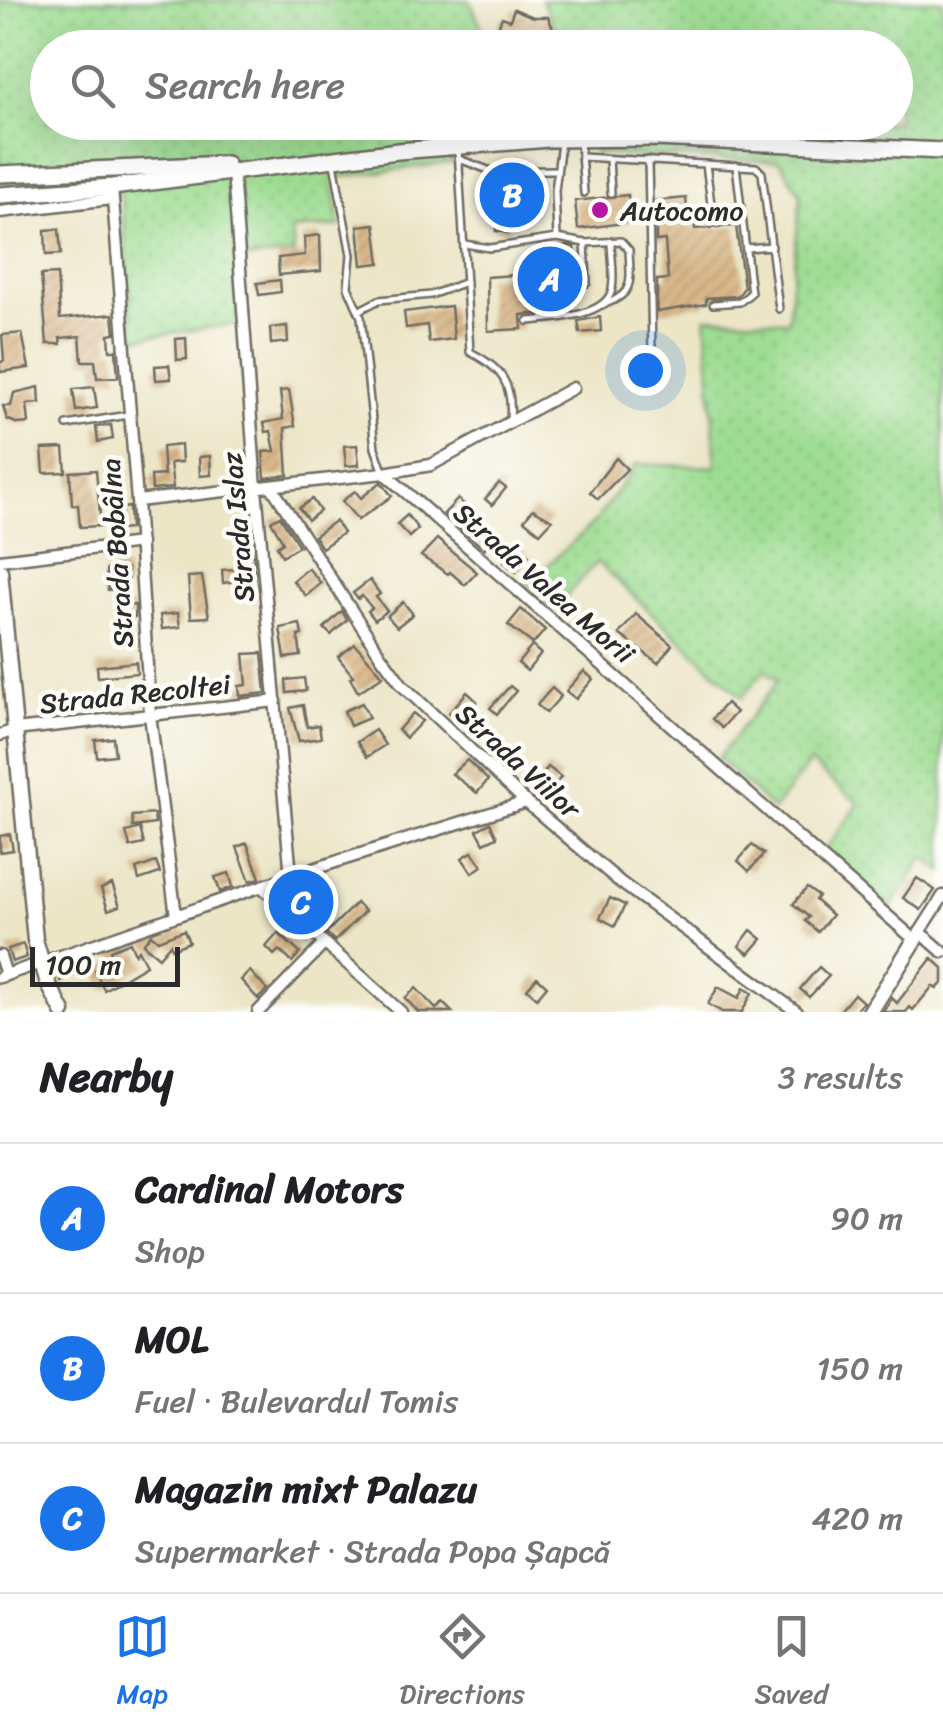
<!DOCTYPE html>
<meta charset="utf-8">
<style>
:root{--surface:#fff;--page:#f2f2f2;--text:#202124;--muted:#757577;--line:#e0e0e0;--accent:#1a73e8}
body{margin:0;font-family:Sriracha,sans-serif;background:var(--page);color:var(--text)}
.scale{position:absolute;left:30px;bottom:25px;width:150px;box-sizing:border-box;padding-left:10px;border:5px solid #2b2b2b;border-top:0;font-size:28px;line-height:35px;white-space:nowrap;color:#2b2b2b;-webkit-text-stroke:8px #fdfcf7;paint-order:stroke}
.you{position:absolute;left:645px;top:370px;width:35px;height:35px;margin:-25px;border:8px solid #fff;border-radius:50%;background:#1a73e8;box-shadow:0 0 0 15px #1a73e833}
.badge{display:grid;place-items:center;width:65px;height:65px;border-radius:50%;background:var(--accent);color:#fff;font-size:32px;font-weight:700}
.pin{position:absolute;translate:-50% -50%;border:5px solid #fff;box-shadow:0 2px 10px #0006}
.list{margin:0;padding:0;list-style:none}
h2{display:flex;justify-content:space-between;align-items:center;height:130px;margin:0;padding:0 40px;font-size:42px}
h2 small{font-size:32px;font-weight:400;color:var(--muted)}
.list li{display:grid;grid-template-columns:65px 1fr auto;gap:30px;align-items:center;box-sizing:border-box;height:150px;padding:0 40px;border-top:2px solid var(--line)}
.list b{display:block;font-size:38px;white-space:nowrap}
.list p{margin:0;font-size:32px;white-space:nowrap;color:var(--muted)}
.list em{font-size:32px;font-style:normal;color:var(--muted)}
.icon{flex:none;width:55px;height:55px;fill:none;stroke:currentColor;stroke-width:2;stroke-linecap:round;stroke-linejoin:round}
.map{position:relative;flex:none;width:943px;height:1012px;overflow:hidden}
.search{position:absolute;background:var(--surface);box-shadow:0 10px 40px #0002;left:30px;right:30px;top:30px;height:110px;display:flex;align-items:center;gap:25px;box-sizing:border-box;padding:0 35px;border-radius:55px;color:var(--muted);font-size:38px}
.sheet{height:580px;background:var(--surface)}
nav{display:flex;justify-content:space-around;align-items:center;box-sizing:border-box;height:140px;border-top:2px solid var(--line);background:var(--surface);font-size:28px;color:var(--muted)}
nav a{display:grid;justify-items:center;gap:5px}
nav .on{color:var(--accent)}
.map>svg:first-child{display:block}
.grass{fill:url(#grass-dots);stroke:#64845f;stroke-width:2.5}
.building{fill:url(#building-hatch)}
.lines{fill:none;stroke-linecap:round;stroke-linejoin:round}
.lane-casing{stroke:#6f6c62;stroke-width:10}
.street-casing{stroke:#6f6c62;stroke-width:15}
.secondary-casing{stroke:#6f6c62;stroke-width:19}
.primary-casing{stroke:#6f6c62;stroke-width:20}
.lane{stroke:#fff;stroke-width:5}
.street{stroke:#fff;stroke-width:10}
.secondary{stroke:#fff;stroke-width:14}
.primary{stroke:#fff;stroke-width:15}
.poi-dot{fill:#b5179e;stroke:#fdfcf7;stroke-width:4}
.labels{text-anchor:middle;dominant-baseline:central;stroke-width:9;stroke-linejoin:round;paint-order:stroke}
.poi-label{font-size:28px;fill:#2b2b2b;stroke:#fdfcf7;text-anchor:start}
.street-label{font-size:28px;fill:#2b2b2b;stroke:#fdfcf7}
</style>
<div class="map">
<svg width="943" height="1012" viewBox="0 0 943 1012">
<defs>
<pattern id="grass-dots" width="8" height="8" patternUnits="userSpaceOnUse" patternTransform="scale(2.5)"><rect width="8" height="8" fill="#9edd93"/><path d="M2 2h.1M6 6h.1" fill="none" stroke="#88be7f" stroke-width="1.8" stroke-linecap="round"/></pattern>
<pattern id="building-hatch" width="6" height="6" patternUnits="userSpaceOnUse" patternTransform="scale(2.5)"><rect width="6" height="6" fill="#d9b88a"/><path d="M-1 1l2-2M0 6l6-6M5 7l2-2" fill="none" stroke="#ba9e77"/></pattern>
</defs>
<rect width="100%" height="100%" fill="#fdfcf7"/>
<filter id="ink" filterUnits="userSpaceOnUse"><feTurbulence type="fractalNoise" baseFrequency=".01" numOctaves="2"/><feDisplacementMap in="SourceGraphic" scale="20" xChannelSelector="R" yChannelSelector="G"/><feConvolveMatrix kernelMatrix="1 2 1 2 8 2 1 2 1" color-interpolation-filters="sRGB"/></filter>
<filter id="wash" filterUnits="userSpaceOnUse"><feTurbulence type="fractalNoise" baseFrequency=".0048" numOctaves="4" result="noise"/><feDisplacementMap in="SourceGraphic" scale="40" xChannelSelector="R" yChannelSelector="G"/><feGaussianBlur stdDeviation="2.25" result="paint"/><feColorMatrix in="noise" values="0 0 0 0 0 0 0 0 0 0 0 0 0 0 0 0 0 1.4 0 .05"/><feComposite in="paint" operator="in"/></filter>
<g filter="url(#wash)">
<rect width="100%" height="100%" fill="#ece6c7"/>
<!-- grass -->
<g class="grass">
<polygon points="0,0 470,0 490,47 48,48 48,122 521,124 456,129 455,162 332,178 340,226 292,230 294,254 235,260 238,324 134,338 121,193 0,206"/>
<polygon points="542,0 943,0 943,872 924,857 891,908 824,851 859,804 810,763 773,810 718,758 778,681 765,670 742,697 597,562 553,610 526,585 595,522 636,464 716,467 706,317 788,321 801,195 780,161 594,154 596,123 896,122 896,48 563,47"/>
</g>
<g id="blocks">
<!-- building -->
<g class="building">
<polygon points="514,9 533,17 548,17 559,43 550,48 505,48 497,30 502,17 510,20"/>
<polygon points="499,178 514,181 513,186 538,190 534,216 513,213 509,233 496,231 498,221 492,220"/>
<polygon points="628,195 631,222 578,229 575,201"/>
<polygon points="686,198 688,220 694,219 695,229 736,226 744,288 738,296 706,298 706,304 657,312 657,280 668,279 665,240 656,241 656,201"/>
<polygon points="375,224 380,263 362,265 358,226"/>
<polygon points="59,229 61,254 46,255 45,230"/>
<polygon points="320,235 321,271 279,275 278,258 305,255 304,237"/>
<polygon points="568,246 574,247 576,269 562,270 566,311 521,315 522,329 488,331 487,277 541,273 539,249"/>
<polygon points="57,274 60,319 113,314 115,333 109,334 110,350 116,350 118,377 97,378 95,361 82,361 80,336 60,338 61,344 47,344 41,275"/>
<polygon points="280,280 281,292 259,295 257,283"/>
<polygon points="451,306 454,339 429,342 427,325 406,328 404,312"/>
<polygon points="600,317 601,331 580,333 578,321"/>
<polygon points="287,326 288,342 271,344 270,328"/>
<polygon points="22,333 29,368 0,372 0,362 4,361 2,335"/>
<polygon points="186,338 187,359 177,360 176,339"/>
<polygon points="169,365 171,379 156,380 155,366"/>
<polygon points="39,387 40,403 27,404 29,423 18,424 7,419 3,406 11,406 14,393"/>
<polygon points="94,387 97,408 76,411 73,389"/>
<polygon points="289,390 295,426 285,428 288,475 265,478 263,452 275,451 271,431 266,432 264,423 283,419 280,391"/>
<polygon points="111,425 113,439 98,442 96,427"/>
<polygon points="181,445 182,462 170,463 173,488 152,490 151,476 164,475 162,447"/>
<polygon points="357,445 359,465 346,466 344,446"/>
<polygon points="64,448 66,472 44,473 42,449"/>
<polygon points="210,456 211,475 200,476 199,457"/>
<polygon points="616,458 627,469 598,499 590,492"/>
<polygon points="96,470 101,526 80,527 78,505 72,505 70,472"/>
<polygon points="381,482 392,496 358,520 342,501 355,491 361,498"/>
<polygon points="499,483 506,488 492,505 485,499"/>
<polygon points="312,499 320,511 308,520 299,508"/>
<polygon points="458,499 477,516 467,526 489,543 484,549 444,514"/>
<polygon points="129,507 130,529 118,530 116,509"/>
<polygon points="533,509 552,520 540,533 524,520"/>
<polygon points="407,515 418,529 409,537 397,524"/>
<polygon points="280,516 299,546 282,556 277,546 283,542 271,521"/>
<polygon points="335,521 343,533 322,548 314,536"/>
<polygon points="437,539 477,572 465,585 450,572 448,574 421,556"/>
<polygon points="517,546 529,555 516,572 504,562"/>
<polygon points="253,551 255,578 223,583 222,570 237,569 236,553"/>
<polygon points="127,568 128,588 108,590 106,570"/>
<polygon points="308,568 321,583 306,596 293,581"/>
<polygon points="202,576 209,617 191,618 188,577"/>
<polygon points="370,580 380,594 376,597 387,611 375,620 368,611 372,608 362,596 358,599 353,593"/>
<polygon points="403,602 413,614 397,627 387,616"/>
<polygon points="135,605 135,617 117,618 116,607"/>
<polygon points="521,609 545,630 533,644 508,625"/>
<polygon points="342,611 347,620 331,635 324,628"/>
<polygon points="178,613 180,627 162,629 160,615"/>
<polygon points="636,614 672,645 658,663 619,634"/>
<polygon points="300,624 302,635 298,636 301,656 285,658 280,628"/>
<polygon points="355,644 383,676 358,692 350,678 353,676 338,657"/>
<polygon points="532,646 541,654 527,671 518,663"/>
<polygon points="262,653 266,693 240,696 239,686 247,685 244,654"/>
<polygon points="136,662 137,673 98,677 97,666"/>
<polygon points="584,671 593,679 576,699 566,691"/>
<polygon points="304,678 306,691 287,693 286,680"/>
<polygon points="510,686 516,691 497,714 490,708"/>
<polygon points="552,688 561,696 546,713 537,705"/>
<polygon points="467,692 477,701 459,722 449,713"/>
<polygon points="73,696 74,710 59,712 58,698"/>
<polygon points="362,703 369,718 350,726 344,711"/>
<polygon points="726,703 736,712 722,728 712,719"/>
<polygon points="303,705 307,727 319,725 321,738 299,741 290,708"/>
<polygon points="413,713 422,721 406,738 398,730"/>
<polygon points="375,730 385,745 367,757 357,742"/>
<polygon points="113,738 115,755 97,757 95,740"/>
<polygon points="467,760 488,780 477,793 452,774"/>
<polygon points="548,767 561,777 550,791 538,781"/>
<polygon points="154,814 155,824 133,827 132,816"/>
<polygon points="490,823 497,837 484,843 477,830"/>
<polygon points="140,828 144,844 130,847 126,832"/>
<polygon points="10,834 13,850 0,852 0,836"/>
<polygon points="247,843 260,878 250,881 237,847"/>
<polygon points="752,845 764,854 749,871 738,861"/>
<polygon points="472,852 482,866 472,873 462,858"/>
<polygon points="156,862 160,873 139,880 136,869"/>
<polygon points="229,873 233,887 220,892 215,877"/>
<polygon points="917,878 935,890 921,910 903,898"/>
<polygon points="112,884 120,906 108,910 101,889"/>
<polygon points="807,888 818,896 815,900 832,915 818,932 805,921 809,917 793,904"/>
<polygon points="610,898 625,905 615,926 600,918"/>
<polygon points="356,903 365,911 335,941 326,933"/>
<polygon points="184,930 189,942 172,949 170,944 159,957 143,944 151,934 158,940"/>
<polygon points="751,930 762,939 749,954 739,946"/>
<polygon points="278,933 300,953 292,962 279,950 274,955 266,947"/>
<polygon points="130,942 135,954 138,950 146,965 104,990 95,970 115,961 110,950"/>
<polygon points="23,944 27,957 12,962 8,949"/>
<polygon points="81,958 86,970 61,981 56,969"/>
<polygon points="932,958 943,968 943,982 937,989 933,986 913,1010 910,1007 906,1012 883,1012 892,998 897,1003"/>
<polygon points="819,967 829,976 809,997 800,989"/>
<polygon points="250,971 267,990 258,999 241,980"/>
<polygon points="537,977 547,986 537,998 527,989"/>
<polygon points="718,987 739,998 744,988 752,993 742,1012 722,1012 708,1004"/>
<polygon points="416,988 436,1009 443,1003 452,1012 418,1012 405,998"/>
<polygon points="854,994 863,1002 854,1012 839,1012"/>
</g>
</g>
</g>
<g filter="url(#ink)">
<use href="#blocks" fill-opacity="0" stroke="#6f6c62" stroke-width="2.5"/>
<g class="lines">
<defs>
<g id="lane">
<polyline points="580,141 584,193"/>
<path d="M458 149 470 352C502 368 513 384 510 419"/>
<polyline points="582,157 756,167 762,173 779,309"/>
<polyline points="459,159 491,171 557,170"/>
<polyline points="609,159 611,193"/>
<polyline points="648,160 652,351"/>
<polyline points="334,163 351,255 348,287 361,317 375,448 384,473"/>
<polyline points="706,164 713,220"/>
<polyline points="557,238 555,191 561,142"/>
<polyline points="585,243 587,283"/>
<path d="M464 244 490 248 557 238 585 243 621 241 629 250C630 281 636 294 602 305"/>
<polyline points="746,248 772,246"/>
<polyline points="713,304 740,302 751,293 736,165"/>
<polyline points="360,310 379,300 431,295 466,282"/>
<path d="M528 321C551 319 607 317 612 289 615 274 611 256 611 241"/>
<polyline points="67,425 128,415"/>
</g>
<g id="street">
<polyline points="233,172 256,488 291,876"/>
<polyline points="112,187 137,501 150,715 176,916"/>
<polyline points="0,212 112,199"/>
<polyline points="384,473 915,940 943,896"/>
<polyline points="271,486 381,656 403,686 526,802 620,882 797,1012"/>
<polyline points="137,501 384,473 431,465 573,388"/>
<polyline points="0,560 140,543"/>
<polyline points="0,735 15,730 276,701"/>
<polyline points="262,887 401,1012"/>
<polyline points="920,932 943,952"/>
<polyline points="0,956 6,975"/>
<polyline points="0,977 291,876 526,802"/>
<polyline points="258,1012 323,945"/>
</g>
<g id="secondary">
<polyline points="0,571 35,940 48,983 63,1012"/>
<polyline points="870,1012 915,940"/>
</g>
<g id="primary">
<polyline points="0,174 226,164"/>
<polyline points="0,195 112,187 398,151 549,139 655,138 943,151"/>
</g>
</defs>
<!-- lane casing -->
<use href="#lane" class="lane-casing"/>
<!-- street casing -->
<use href="#street" class="street-casing"/>
<!-- secondary casing -->
<use href="#secondary" class="secondary-casing"/>
<!-- primary casing -->
<use href="#primary" class="primary-casing"/>
<!-- lane -->
<use href="#lane" class="lane"/>
<!-- street -->
<use href="#street" class="street"/>
<!-- secondary -->
<use href="#secondary" class="secondary"/>
<!-- primary -->
<use href="#primary" class="primary"/>
</g>
</g>
<!-- markers -->
<circle class="poi-dot" cx="600" cy="210" r="10"/>
<g class="labels">
<!-- poi labels -->
<g class="poi-label">
<text x="620" y="210">Autocomo</text>
</g>
<!-- street labels -->
<g class="street-label">
<text transform="translate(238 527) rotate(-95)">Strada Islaz</text>
<text transform="translate(117 553) rotate(-94)">Strada Bobâlna</text>
<text transform="translate(544 583) rotate(41)">Strada Valea Morii</text>
<text transform="translate(135 694) rotate(-6)">Strada Recoltei</text>
<text transform="translate(518 761) rotate(42)">Strada Viilor</text>
</g>
</g>
</svg>
<div class="scale">100 m</div>
<div class="you"></div>
<div class="pin badge" style="left:550px;top:279px">A</div>
<div class="pin badge" style="left:512px;top:195px">B</div>
<div class="pin badge" style="left:301px;top:902px">C</div>
<div class="search"><svg class="icon" aria-label="search" viewBox="0 0 24 24"><circle cx="10" cy="10" r="6"/><path d="M15 15l6 6"/></svg>Search here</div>
</div>
<section class="sheet">
<h2>Nearby<small>3 results</small></h2>
<ul class="list">
<li><span class="badge">A</span><div><b>Cardinal Motors</b><p>Shop</p></div><em>90 m</em></li>
<li><span class="badge">B</span><div><b>MOL</b><p>Fuel · Bulevardul Tomis</p></div><em>150 m</em></li>
<li><span class="badge">C</span><div><b>Magazin mixt Palazu</b><p>Supermarket · Strada Popa Șapcă</p></div><em>420 m</em></li>
</ul>
</section>
<nav>
<a class="on"><svg class="icon" aria-label="map" viewBox="0 0 24 24"><path d="M3 6l6-2 6 2 6-2v14l-6 2-6-2-6 2zM9 4v14M15 6v14"/></svg>Map</a>
<a><svg class="icon" aria-label="directions" viewBox="0 0 24 24"><path d="M12 3l9 9-9 9-9-9zM9 14v-3h6M13 9l2 2-2 2"/></svg>Directions</a>
<a><svg class="icon" aria-label="saved" viewBox="0 0 24 24"><path d="M7 4h10v16l-5-4-5 4z"/></svg>Saved</a>
</nav>
